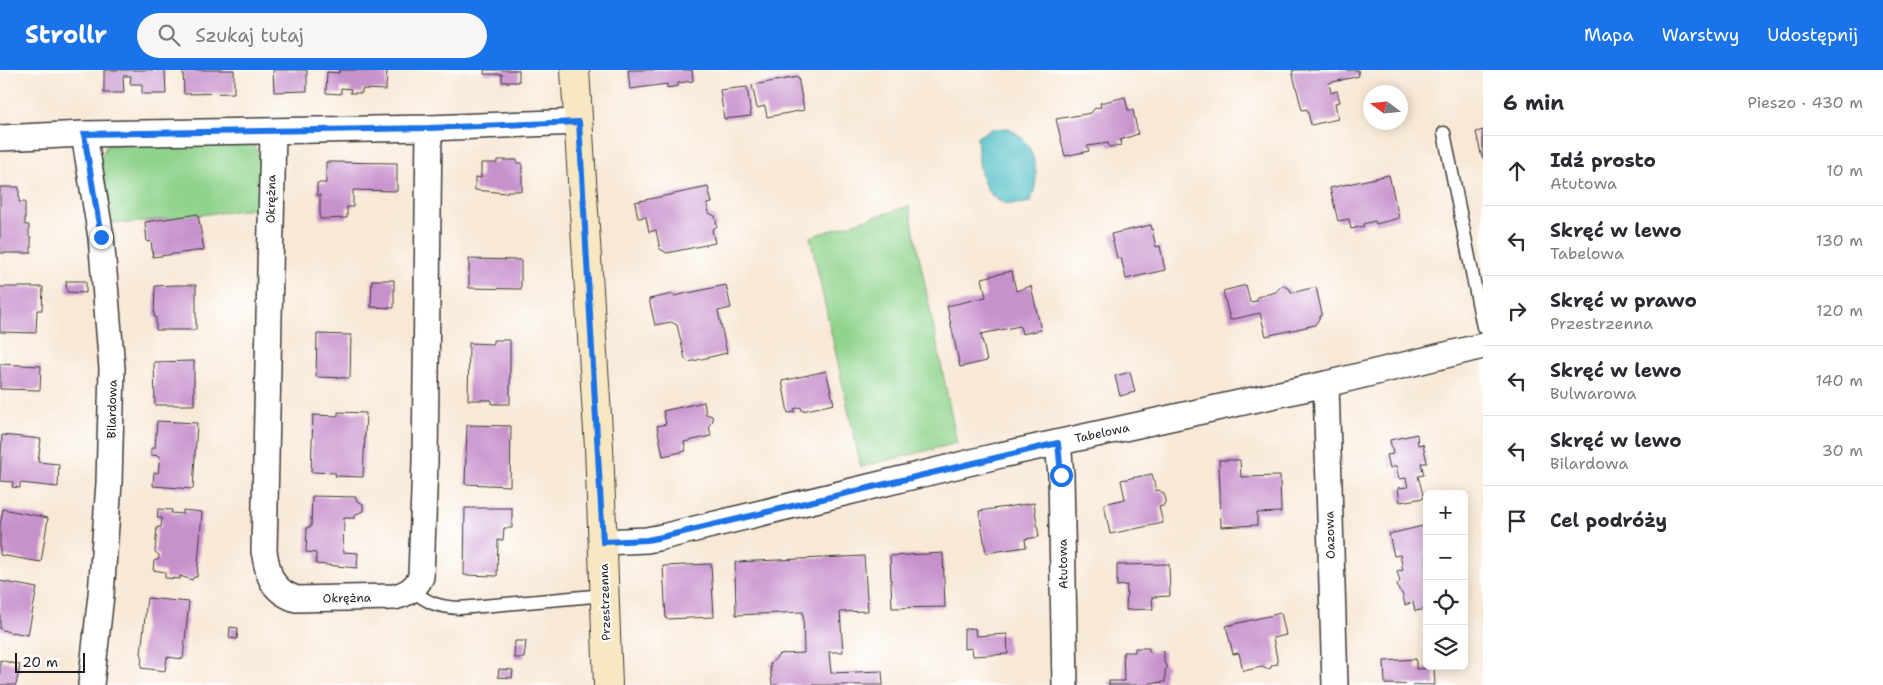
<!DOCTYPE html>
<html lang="pl">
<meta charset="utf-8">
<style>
:root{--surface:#fff;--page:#f7f7f7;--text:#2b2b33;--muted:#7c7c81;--line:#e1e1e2;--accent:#1a73e8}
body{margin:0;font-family:"Shantell Sans",sans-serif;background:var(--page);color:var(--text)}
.controls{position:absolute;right:15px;bottom:15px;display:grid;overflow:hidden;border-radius:8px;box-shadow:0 2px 12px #0003}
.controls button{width:45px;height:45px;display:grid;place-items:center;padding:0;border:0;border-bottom:1px solid var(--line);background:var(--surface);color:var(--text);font:25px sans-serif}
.compass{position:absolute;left:1363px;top:15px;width:45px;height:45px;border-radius:50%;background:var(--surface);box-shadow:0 2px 12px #0003;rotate:285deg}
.scale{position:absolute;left:15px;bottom:12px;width:70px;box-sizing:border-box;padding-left:5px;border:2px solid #1c1c1c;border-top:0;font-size:14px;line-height:18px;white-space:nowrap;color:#1c1c1c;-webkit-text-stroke:4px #fff;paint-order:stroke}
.stop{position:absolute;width:15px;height:15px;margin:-11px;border:4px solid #1a73e8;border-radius:50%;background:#fff}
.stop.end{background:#1a73e8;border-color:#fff;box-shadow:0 1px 5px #0008}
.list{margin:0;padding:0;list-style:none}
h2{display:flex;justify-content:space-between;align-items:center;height:65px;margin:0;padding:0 20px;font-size:21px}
h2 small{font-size:16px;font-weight:400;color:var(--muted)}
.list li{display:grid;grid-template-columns:32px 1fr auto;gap:15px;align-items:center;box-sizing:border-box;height:70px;padding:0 20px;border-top:1px solid var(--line)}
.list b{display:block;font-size:19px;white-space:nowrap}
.list p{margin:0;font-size:16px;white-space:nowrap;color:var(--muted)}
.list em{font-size:16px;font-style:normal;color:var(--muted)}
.icon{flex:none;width:28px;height:28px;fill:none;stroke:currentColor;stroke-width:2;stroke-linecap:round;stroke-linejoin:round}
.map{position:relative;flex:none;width:1483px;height:615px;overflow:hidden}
header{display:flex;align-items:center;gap:30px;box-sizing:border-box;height:70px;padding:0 25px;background:var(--accent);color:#fff}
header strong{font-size:24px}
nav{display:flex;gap:28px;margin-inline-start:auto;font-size:18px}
.search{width:350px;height:45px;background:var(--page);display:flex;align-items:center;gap:12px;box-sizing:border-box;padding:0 18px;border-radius:28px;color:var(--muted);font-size:19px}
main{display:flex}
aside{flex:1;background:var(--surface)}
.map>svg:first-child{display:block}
.green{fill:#8fd38c;stroke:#567854}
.water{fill:#50bec5;stroke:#366d70}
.building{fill:#c791cc}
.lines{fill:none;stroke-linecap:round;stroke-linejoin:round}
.lane-casing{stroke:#3d3b38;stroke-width:15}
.street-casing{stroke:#3d3b38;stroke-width:28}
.secondary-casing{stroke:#3d3b38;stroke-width:30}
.lane{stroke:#fff;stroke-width:12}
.street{stroke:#fff;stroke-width:25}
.secondary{stroke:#f7e8c3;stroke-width:28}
.route{stroke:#1a73e8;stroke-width:6}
.labels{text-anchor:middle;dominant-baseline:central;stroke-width:4;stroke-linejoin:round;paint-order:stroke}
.street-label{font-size:12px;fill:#1c1c1c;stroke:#fff}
</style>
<header>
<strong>Strollr</strong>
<div class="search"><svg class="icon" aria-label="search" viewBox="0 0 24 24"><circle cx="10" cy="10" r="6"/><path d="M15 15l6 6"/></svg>Szukaj tutaj</div>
<nav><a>Mapa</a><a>Warstwy</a><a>Udostępnij</a></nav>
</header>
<main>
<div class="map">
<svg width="1483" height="615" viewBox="0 0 1483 615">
<rect width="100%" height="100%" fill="#fff"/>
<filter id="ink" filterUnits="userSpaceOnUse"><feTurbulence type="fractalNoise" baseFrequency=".02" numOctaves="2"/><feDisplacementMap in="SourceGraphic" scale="10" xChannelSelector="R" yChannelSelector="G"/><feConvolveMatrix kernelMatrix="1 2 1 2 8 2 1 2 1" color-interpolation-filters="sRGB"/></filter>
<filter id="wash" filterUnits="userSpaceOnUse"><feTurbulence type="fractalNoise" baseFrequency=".0096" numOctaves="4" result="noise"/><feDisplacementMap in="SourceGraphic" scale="20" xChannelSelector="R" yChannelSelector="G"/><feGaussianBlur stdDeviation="1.12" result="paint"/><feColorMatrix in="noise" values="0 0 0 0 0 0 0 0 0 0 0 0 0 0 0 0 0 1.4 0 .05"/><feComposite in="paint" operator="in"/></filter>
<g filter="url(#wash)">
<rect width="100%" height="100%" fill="#f8e8d5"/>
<!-- green -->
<g class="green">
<path d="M251 72C266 89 261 115 261 138L129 153H109L99 91 107 75Z"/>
<polygon points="909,136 957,373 861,397 810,167"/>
</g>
<!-- water -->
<path class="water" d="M1008 58C1028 68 1036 86 1036 108 1036 115 1033 124 1031 132 1024 133 1014 135 1008 134 978 128 979 90 977 67L991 59Z"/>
<g id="blocks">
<!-- building -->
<g class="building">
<polygon points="104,0 165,0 166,24 142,24 142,14 130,14 131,6 123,6 124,23 104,23"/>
<polygon points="183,0 234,0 234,23 184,24"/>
<polygon points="273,0 307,0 307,21 274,22"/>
<polygon points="339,0 387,0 386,20 362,19 362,23 350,23 351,19 341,18 341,24 326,23 327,2 339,3"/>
<polygon points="484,0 519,0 519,12 502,12 502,4 484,4"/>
<polygon points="628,0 692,0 693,11 678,13 678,16 667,18 667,14 630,19"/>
<polygon points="1296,0 1358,0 1359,6 1329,13 1331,23 1337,21 1340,32 1335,33 1338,49 1311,55 1307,39 1302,40 1292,1"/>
<polygon points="798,7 804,40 767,47 765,36 757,38 752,15"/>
<polygon points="747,17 751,46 724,49 720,20"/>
<polygon points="1125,27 1128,40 1133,40 1138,64 1120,70 1121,75 1109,77 1108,73 1087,76 1089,81 1065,86 1056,49 1091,43 1095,38 1101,37 1100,33"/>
<polygon points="1483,60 1483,88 1482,88 1476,62"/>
<polygon points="497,90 517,90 517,93 522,93 522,121 507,121 507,123 475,120 475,107 481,108 481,93 497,93"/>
<polygon points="326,92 397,93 397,121 353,120 353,137 347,137 347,148 320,149 320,125 317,125 317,113 326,113"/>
<polygon points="1389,105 1399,148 1376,154 1375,151 1363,154 1364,156 1351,159 1349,149 1338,151 1330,118"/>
<polygon points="0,117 19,117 19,132 25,132 25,155 29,155 29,167 31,167 31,183 0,183"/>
<polygon points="708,117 712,133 707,134 709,143 715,146 717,156 712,160 715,173 667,183 660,179 656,160 649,162 646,147 638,148 635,132"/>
<polygon points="198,144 204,180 153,187 151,171 147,172 145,152"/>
<polygon points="1151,155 1156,177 1160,176 1165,200 1126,209 1121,187 1117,188 1111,164"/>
<polygon points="469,189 521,190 521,219 469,218"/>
<polygon points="1012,201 1016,221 1031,216 1041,260 1022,264 1020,256 981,264 987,291 960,297 947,236 986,227 982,208"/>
<polygon points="372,210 394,210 394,238 371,237"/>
<polygon points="66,211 86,211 86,223 67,222"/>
<polygon points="177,215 196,215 196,260 156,260 156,247 154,247 155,216"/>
<polygon points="726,215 731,238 718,241 727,283 689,292 685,289 677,255 671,252 655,255 649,229 673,224 674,226"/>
<polygon points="1246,215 1250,232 1257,231 1257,227 1276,222 1282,215 1290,219 1291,223 1316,217 1322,244 1315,255 1266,266 1260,243 1230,250 1223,221"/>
<polygon points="0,217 43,217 42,240 37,240 36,263 0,262"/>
<polygon points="317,264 351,265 350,308 316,307"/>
<polygon points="493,270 510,270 510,334 492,334 492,330 468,330 469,273 493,274"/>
<polygon points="194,291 194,335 155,335 154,292"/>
<polygon points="0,294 41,296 40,320 0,319"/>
<polygon points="826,301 834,334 802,341 801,337 794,339 795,342 788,343 782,311"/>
<polygon points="1130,302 1135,322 1120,326 1115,306"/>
<polygon points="704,332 706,344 712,346 713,351 709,355 711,366 684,372 686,381 663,386 657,356 666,354 663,341"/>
<polygon points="338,342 366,343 363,407 335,406 336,403 311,402 313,345 338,346"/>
<polygon points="157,351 197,353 193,419 153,416 154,402 158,403 160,386 151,385 151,378 155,378"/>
<polygon points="467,355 511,356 510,416 465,414"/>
<polygon points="1417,364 1418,375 1423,374 1427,393 1421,393 1424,405 1418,406 1424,428 1400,432 1398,418 1408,417 1406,408 1399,409 1396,396 1390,398 1387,385 1393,384 1390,370"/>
<polygon points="2,365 41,369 38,392 59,394 58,417 20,413 20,418 12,417 13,412 0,411"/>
<polygon points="1219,390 1240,390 1241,407 1280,406 1281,442 1257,443 1257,455 1221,457"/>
<polygon points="1152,404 1156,421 1159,420 1164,424 1166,430 1163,436 1159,437 1163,453 1110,464 1104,434 1125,429 1121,410"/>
<polygon points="312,426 356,427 356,430 363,434 363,441 355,445 355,448 344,448 343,482 358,483 357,498 316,494 316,483 306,482 307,457 311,457"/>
<polygon points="1034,433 1039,467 1025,469 1026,477 986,483 979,441"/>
<polygon points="465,438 512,438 512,458 504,458 503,470 498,470 497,506 464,505"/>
<polygon points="3,439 48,448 41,492 0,485 0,456"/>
<polygon points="158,439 172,440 171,443 183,444 183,440 202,442 197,507 194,507 192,510 180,506 180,509 165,508 165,502 153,500 154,491 159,489 159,485 155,482 157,457 161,457 162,448 157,448"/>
<polygon points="1427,455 1427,539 1415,541 1413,532 1405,535 1402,523 1399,521 1397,515 1400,512 1397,501 1403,500 1400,485 1394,486 1389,464"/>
<polygon points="943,483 945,537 892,538 890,486"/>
<polygon points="864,486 868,541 840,542 843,582 829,582 831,603 882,601 883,615 772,615 770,594 780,584 804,583 803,542 736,545 735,492"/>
<polygon points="711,494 714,547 666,549 663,496"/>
<polygon points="1169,494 1170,526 1152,527 1153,539 1126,540 1127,515 1117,516 1117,495"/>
<polygon points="0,511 37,518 28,565 12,562 12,563 0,559"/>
<polygon points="147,528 189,532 183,589 167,587 165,601 141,598 142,585 141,584"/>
<polygon points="1281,543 1286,565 1273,568 1278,594 1272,595 1271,598 1266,599 1262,597 1243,601 1239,583 1233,584 1226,556"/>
<polygon points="230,557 238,558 237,569 229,568"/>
<polygon points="975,558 976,566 1007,564 1008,584 973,586 972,578 964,579 964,559"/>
<polygon points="515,571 526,571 524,588 514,588"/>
<polygon points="1135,578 1149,578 1149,582 1164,581 1164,593 1168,597 1165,600 1165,612 1149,613 1149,615 1109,615 1109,611 1124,611 1123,582 1135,582"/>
<polygon points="1416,589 1416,599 1434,598 1435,615 1385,614 1384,591"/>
<polygon points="0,590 20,595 16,615 0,615"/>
<polygon points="499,599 513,600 512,608 498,607"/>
</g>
</g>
</g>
<g filter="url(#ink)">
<use href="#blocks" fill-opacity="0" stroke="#3d3b38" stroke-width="1"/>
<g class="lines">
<defs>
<g id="lane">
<polyline points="1444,63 1483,257"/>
<path d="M411 520C429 533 437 537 460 538L605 525"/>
</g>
<g id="street">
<path d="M273 62 264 481C268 505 271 520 296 529L394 527C407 524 415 519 421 507L425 392 429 58"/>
<polyline points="84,64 101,167 112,298 109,413 101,525 91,615"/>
<polyline points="0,68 84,64 429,58 579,52"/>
<polyline points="1326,314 1335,615"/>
<polyline points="1058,373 1061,405 1065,615"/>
<polyline points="603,472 647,470 662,467 1001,385 1326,314 1483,276"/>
</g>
<polyline id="secondary" points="575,0 599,377 608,615"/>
</defs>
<!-- lane casing -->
<use href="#lane" class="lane-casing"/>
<!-- street casing -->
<use href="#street" class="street-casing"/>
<!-- secondary casing -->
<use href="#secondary" class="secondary-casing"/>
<!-- lane -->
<use href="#lane" class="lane"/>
<!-- street -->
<use href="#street" class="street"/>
<!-- secondary -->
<use href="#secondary" class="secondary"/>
</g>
</g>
<g class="lines" filter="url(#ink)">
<!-- route -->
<polyline class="route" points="101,167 84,64 429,58 579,52 603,472 647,470 662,467 1058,373 1061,405"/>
</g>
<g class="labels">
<!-- street labels -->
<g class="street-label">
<text transform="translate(271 129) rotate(-89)">Okrężna</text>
<text transform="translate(112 339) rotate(-89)">Bilardowa</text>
<text transform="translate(1102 363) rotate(-12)">Tabelowa</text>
<text transform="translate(1330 465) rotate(-92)">Oazowa</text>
<text transform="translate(1063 494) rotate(-91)">Atutowa</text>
<text transform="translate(347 528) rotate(-1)">Okrężna</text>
<text transform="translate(605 532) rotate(-92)">Przestrzenna</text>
</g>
</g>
</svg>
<div class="controls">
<button>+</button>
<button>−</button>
<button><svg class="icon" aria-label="locate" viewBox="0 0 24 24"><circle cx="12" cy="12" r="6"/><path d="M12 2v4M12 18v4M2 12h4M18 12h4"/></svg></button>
<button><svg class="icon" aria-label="layers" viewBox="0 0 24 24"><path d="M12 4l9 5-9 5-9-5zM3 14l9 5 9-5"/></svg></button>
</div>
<svg class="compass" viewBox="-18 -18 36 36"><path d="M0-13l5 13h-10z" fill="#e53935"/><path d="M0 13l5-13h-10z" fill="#7c7c81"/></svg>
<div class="scale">20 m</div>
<div class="stop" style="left:1061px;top:405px"></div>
<div class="stop end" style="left:101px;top:167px"></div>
</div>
<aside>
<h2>6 min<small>Pieszo · 430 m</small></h2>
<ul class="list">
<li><svg class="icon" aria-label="ahead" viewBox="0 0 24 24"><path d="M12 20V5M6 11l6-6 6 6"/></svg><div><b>Idź prosto</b><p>Atutowa</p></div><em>10 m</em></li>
<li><svg class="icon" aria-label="left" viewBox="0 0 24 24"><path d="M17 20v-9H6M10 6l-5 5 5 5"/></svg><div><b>Skręć w lewo</b><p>Tabelowa</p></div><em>130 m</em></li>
<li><svg class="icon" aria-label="right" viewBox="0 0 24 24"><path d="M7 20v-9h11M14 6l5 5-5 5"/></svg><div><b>Skręć w prawo</b><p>Przestrzenna</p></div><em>120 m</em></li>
<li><svg class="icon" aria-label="left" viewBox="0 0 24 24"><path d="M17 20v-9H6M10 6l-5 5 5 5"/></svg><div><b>Skręć w lewo</b><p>Bulwarowa</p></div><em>140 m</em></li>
<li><svg class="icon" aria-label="left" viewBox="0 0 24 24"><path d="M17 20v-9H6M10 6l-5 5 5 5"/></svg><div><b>Skręć w lewo</b><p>Bilardowa</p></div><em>30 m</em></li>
<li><svg class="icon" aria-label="arrive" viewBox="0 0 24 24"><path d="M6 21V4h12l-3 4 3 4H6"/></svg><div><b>Cel podróży</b></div></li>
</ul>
</aside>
</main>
